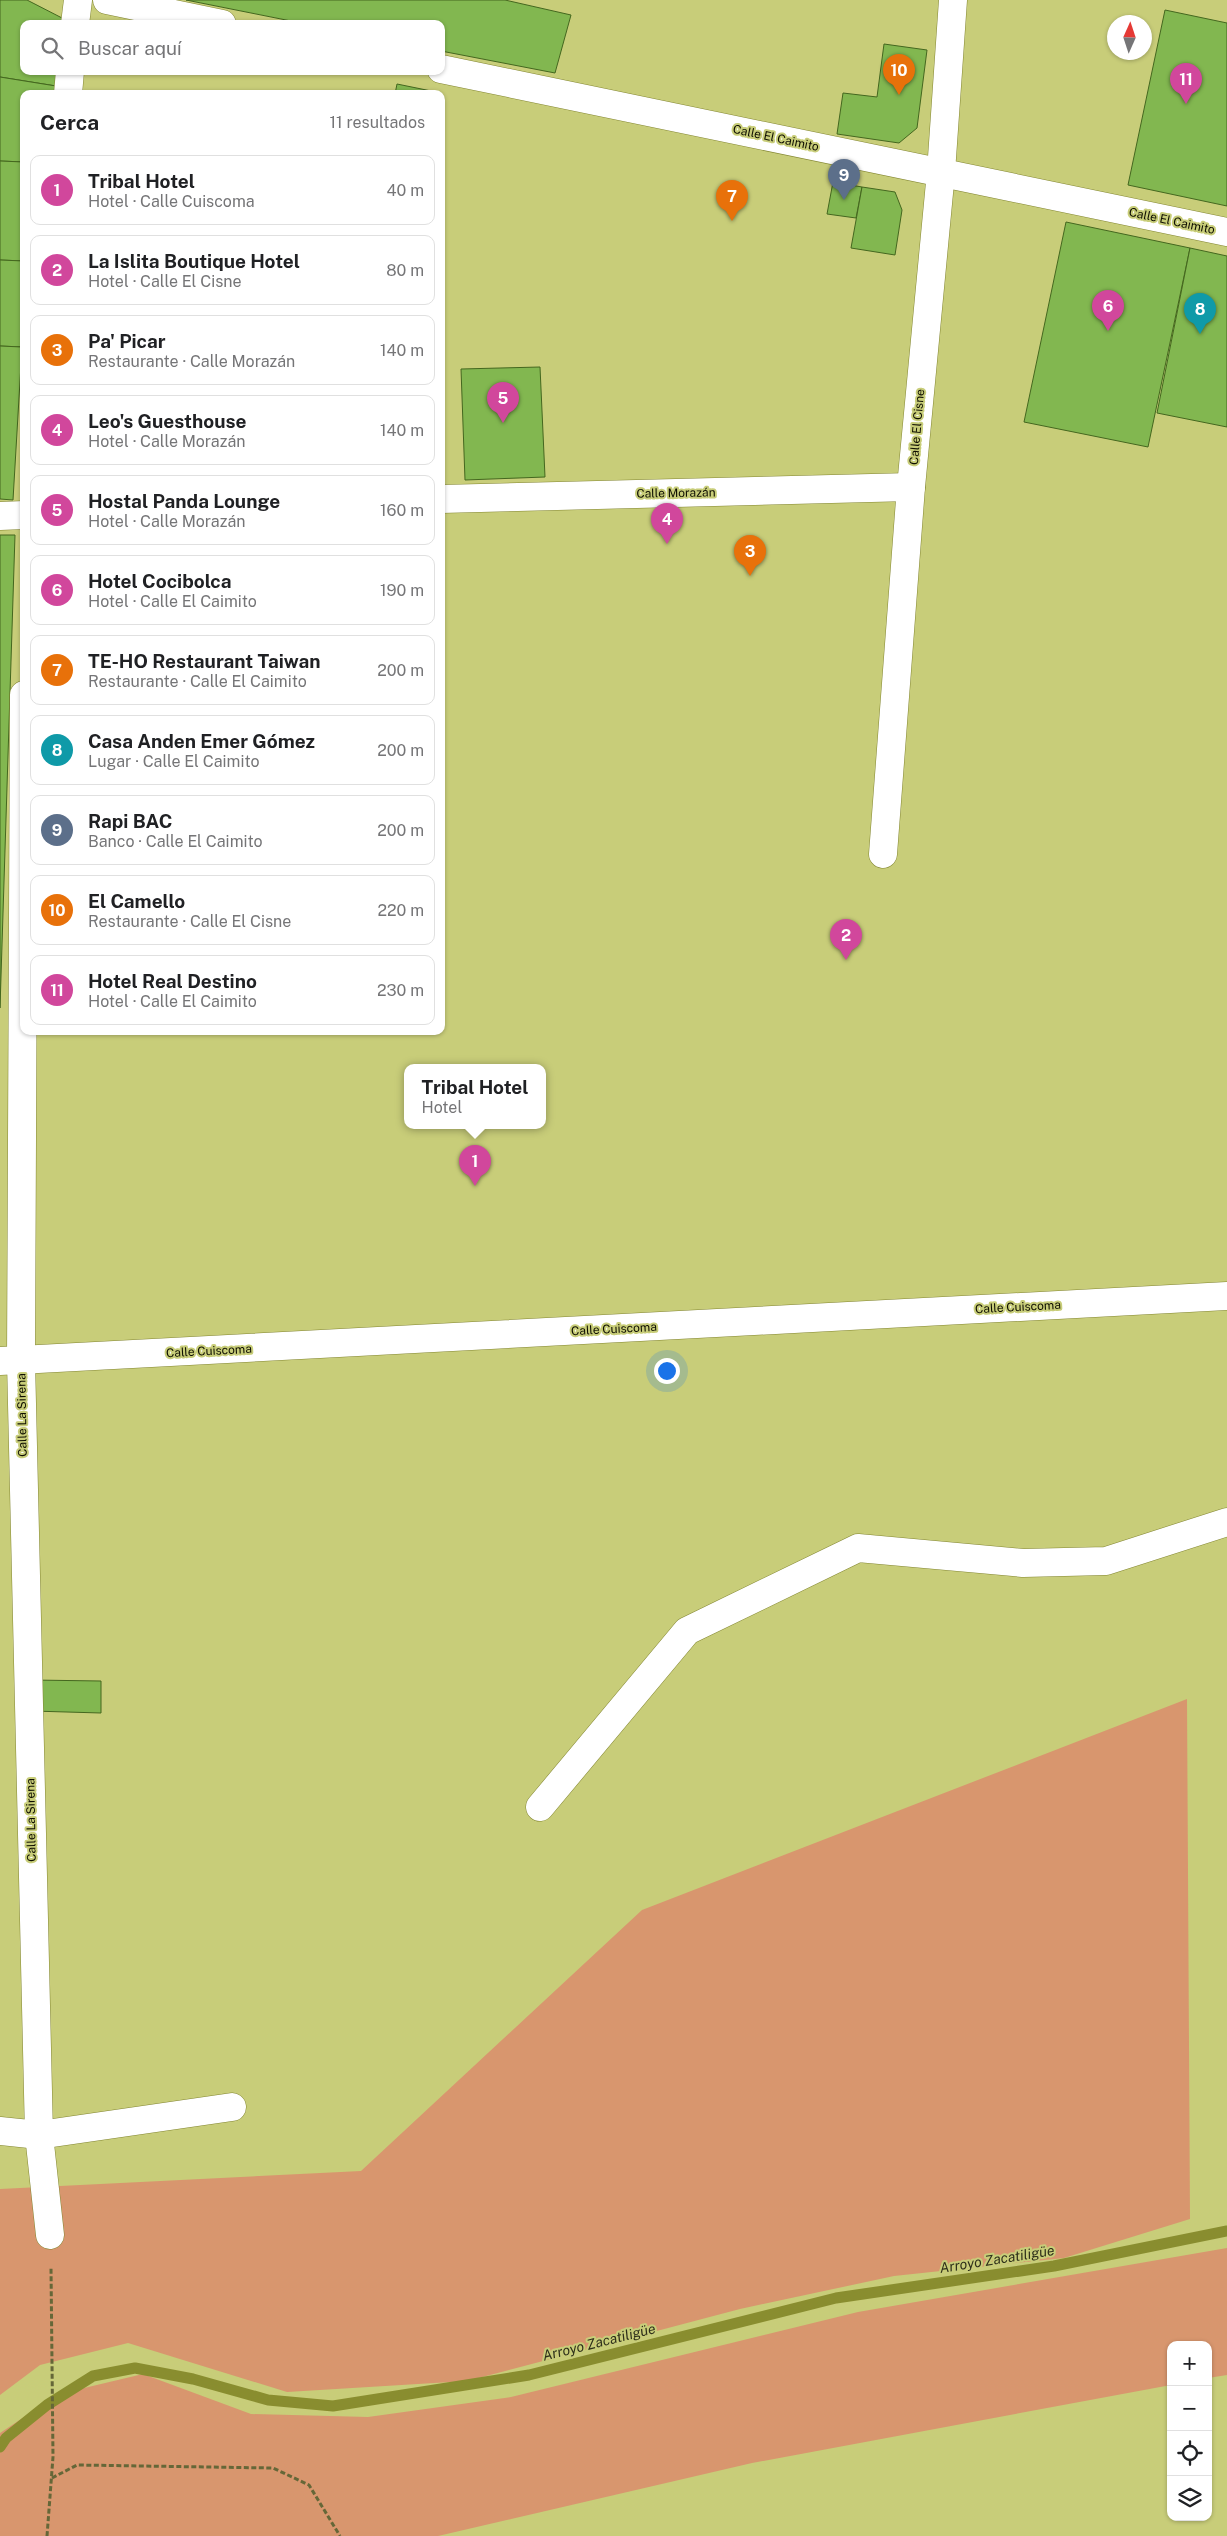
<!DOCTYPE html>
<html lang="es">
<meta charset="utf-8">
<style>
:root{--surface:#fff;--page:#f6f6f6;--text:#202124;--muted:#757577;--line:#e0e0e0;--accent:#6643bc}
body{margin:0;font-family:"Public Sans",sans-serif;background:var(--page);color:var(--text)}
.controls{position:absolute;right:15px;bottom:15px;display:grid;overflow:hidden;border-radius:10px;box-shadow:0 1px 4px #0004}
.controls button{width:45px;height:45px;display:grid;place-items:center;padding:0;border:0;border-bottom:1px solid var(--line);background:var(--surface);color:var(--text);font:25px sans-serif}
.compass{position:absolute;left:1107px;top:15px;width:45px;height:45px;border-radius:50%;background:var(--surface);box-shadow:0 1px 4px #0004;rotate:3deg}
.you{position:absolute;left:666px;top:1370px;width:18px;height:18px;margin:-12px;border:4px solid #fff;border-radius:50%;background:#1a73e8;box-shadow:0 0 0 8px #1a73e833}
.badge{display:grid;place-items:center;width:32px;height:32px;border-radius:50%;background:var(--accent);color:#fff;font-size:16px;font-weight:700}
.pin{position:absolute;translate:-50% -41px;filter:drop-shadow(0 1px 2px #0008)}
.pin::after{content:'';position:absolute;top:26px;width:18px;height:15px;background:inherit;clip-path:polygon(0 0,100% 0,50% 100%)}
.popup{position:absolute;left:404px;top:1064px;width:142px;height:65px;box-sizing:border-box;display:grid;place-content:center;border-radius:10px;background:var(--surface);filter:drop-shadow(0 1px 4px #0005);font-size:16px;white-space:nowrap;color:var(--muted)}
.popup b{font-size:19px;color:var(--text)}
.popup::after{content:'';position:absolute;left:50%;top:100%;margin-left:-10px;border:10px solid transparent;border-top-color:var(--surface)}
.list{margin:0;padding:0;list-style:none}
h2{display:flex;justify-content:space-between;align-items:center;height:65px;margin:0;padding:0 20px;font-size:21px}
h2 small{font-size:16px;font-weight:400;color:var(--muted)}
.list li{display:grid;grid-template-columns:32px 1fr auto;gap:15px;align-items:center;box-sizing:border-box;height:70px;margin:0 10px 10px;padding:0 10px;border:1px solid var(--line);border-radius:10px}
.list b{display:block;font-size:19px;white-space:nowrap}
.list p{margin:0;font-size:16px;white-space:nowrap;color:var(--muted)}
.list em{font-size:16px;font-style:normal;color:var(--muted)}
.icon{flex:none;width:28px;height:28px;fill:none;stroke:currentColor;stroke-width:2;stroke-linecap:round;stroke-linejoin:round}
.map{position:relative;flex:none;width:1227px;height:2536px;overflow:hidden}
.search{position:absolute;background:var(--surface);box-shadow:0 1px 4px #0004;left:20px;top:20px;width:425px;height:55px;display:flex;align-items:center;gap:12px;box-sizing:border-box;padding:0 18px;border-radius:10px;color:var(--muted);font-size:19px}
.panel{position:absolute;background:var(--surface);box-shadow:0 1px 4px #0004;left:20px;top:90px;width:425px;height:945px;border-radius:10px}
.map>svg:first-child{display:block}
.green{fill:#d8966e}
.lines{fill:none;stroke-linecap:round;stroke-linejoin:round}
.stream{stroke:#898d2f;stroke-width:11}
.building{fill:#82b750;stroke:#44671f}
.minor-casing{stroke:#838631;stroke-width:29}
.path{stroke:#656738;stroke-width:3;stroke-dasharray:5 2.5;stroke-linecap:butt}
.minor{stroke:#fff;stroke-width:28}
.labels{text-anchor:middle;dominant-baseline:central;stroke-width:4;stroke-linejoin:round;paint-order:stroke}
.street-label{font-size:12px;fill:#0e0e00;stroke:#c8cd79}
.water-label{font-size:14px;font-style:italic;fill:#2e2f1a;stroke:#c8cd79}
</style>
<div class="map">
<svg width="1227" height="2536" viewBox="0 0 1227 2536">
<rect width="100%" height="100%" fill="#c8cd79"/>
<!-- green -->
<g class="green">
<polygon points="1187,1699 1190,2219 1064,2258 894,2276 740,2309 467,2381 287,2392 128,2343 40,2365 0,2395 0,2189 361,2171 642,1910"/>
<polygon points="1227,2248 1227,2375 1208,2378 1208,2345 1171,2345 1171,2385 752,2463 438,2536 0,2536 0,2433 59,2394 143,2374 251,2414 368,2417 511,2397 858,2312"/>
</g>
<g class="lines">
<!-- stream -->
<polyline class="stream" points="0,2447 6,2438 47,2405 93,2376 135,2368 193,2379 268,2400 333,2406 529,2375 836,2298 1054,2266 1227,2231"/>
</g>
<!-- building -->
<g class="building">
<polygon points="0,0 27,0 64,19 64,24 24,24 24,71 58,71 56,86 0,77"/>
<polygon points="186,0 505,0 571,15 555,73 441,51 441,24 306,24"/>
<polygon points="1165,10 1227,23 1227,206 1128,185"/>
<polygon points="884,44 927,50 917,128 899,143 837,134 843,93 877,97"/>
<polygon points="0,77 56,86 55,94 24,94 24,162 0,161"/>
<polygon points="397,84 441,93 441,94 395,94"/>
<polygon points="0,161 24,162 24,261 0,260"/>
<polygon points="833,182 862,187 856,218 827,214"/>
<polygon points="862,187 895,192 902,210 895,255 851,248"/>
<polygon points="1066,222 1190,248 1148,447 1024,422"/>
<polygon points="1190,248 1227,256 1227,427 1157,413"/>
<polygon points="0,260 24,261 22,347 0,346"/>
<polygon points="0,346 22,347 13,500 0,499"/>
<polygon points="540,367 545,477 465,480 461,369"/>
<polygon points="0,535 15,535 0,1008"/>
<polygon points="32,1680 101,1681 101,1713 32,1711"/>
</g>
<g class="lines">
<defs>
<g id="minor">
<polyline points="107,0 222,24"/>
<polyline points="75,24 78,0"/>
<polyline points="441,69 1227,232"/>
<polyline points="68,94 70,71"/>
<polyline points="441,499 911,487"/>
<polyline points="0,516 24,515"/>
<polyline points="24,695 21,1361 39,2135 50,2235"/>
<polyline points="883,854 911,487 941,172 953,0"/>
<polyline points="0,1361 1227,1296"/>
<polyline points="540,1807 687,1631 858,1548 1023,1563 1106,1561 1227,1522"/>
<polyline points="0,2131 39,2135 232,2107"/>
</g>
</defs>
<!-- minor casing -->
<use href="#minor" class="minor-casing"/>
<!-- path -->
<g class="path">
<polyline points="52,2478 77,2465 273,2468 309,2485 340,2536"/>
<polyline points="47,2536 53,2457 51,2268"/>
</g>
<!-- minor -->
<use href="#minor" class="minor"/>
</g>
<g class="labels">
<!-- street labels -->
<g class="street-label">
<text transform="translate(776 138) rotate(12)">Calle El Caimito</text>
<text transform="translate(1172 221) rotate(12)">Calle El Caimito</text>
<text transform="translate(917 427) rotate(-85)">Calle El Cisne</text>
<text transform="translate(676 493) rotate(-1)">Calle Morazán</text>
<text transform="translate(1018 1307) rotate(-3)">Calle Cuiscoma</text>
<text transform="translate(614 1329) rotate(-3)">Calle Cuiscoma</text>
<text transform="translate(209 1351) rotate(-3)">Calle Cuiscoma</text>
<text transform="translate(22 1415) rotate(-91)">Calle La Sirena</text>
<text transform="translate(31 1820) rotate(-91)">Calle La Sirena</text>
</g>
<!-- water labels -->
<g class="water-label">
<text transform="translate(997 2259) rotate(-9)">Arroyo Zacatiligüe</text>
<text transform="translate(599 2342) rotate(-14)">Arroyo Zacatiligüe</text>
</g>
</g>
</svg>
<div class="controls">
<button>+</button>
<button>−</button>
<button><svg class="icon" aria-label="locate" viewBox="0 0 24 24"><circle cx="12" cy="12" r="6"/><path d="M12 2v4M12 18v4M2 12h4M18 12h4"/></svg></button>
<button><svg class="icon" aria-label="layers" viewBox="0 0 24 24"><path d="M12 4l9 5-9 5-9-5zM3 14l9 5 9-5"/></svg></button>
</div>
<svg class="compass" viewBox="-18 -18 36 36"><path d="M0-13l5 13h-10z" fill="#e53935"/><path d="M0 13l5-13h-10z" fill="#757577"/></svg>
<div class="you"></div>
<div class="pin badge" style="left:475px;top:1186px;background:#d1479c">1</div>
<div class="popup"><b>Tribal Hotel</b>Hotel</div>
<div class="pin badge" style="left:846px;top:960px;background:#d1479c">2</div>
<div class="pin badge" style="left:750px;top:576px;background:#e8710a">3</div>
<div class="pin badge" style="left:667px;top:544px;background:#d1479c">4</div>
<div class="pin badge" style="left:503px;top:423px;background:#d1479c">5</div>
<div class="pin badge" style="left:1108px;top:331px;background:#d1479c">6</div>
<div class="pin badge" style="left:732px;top:221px;background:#e8710a">7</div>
<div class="pin badge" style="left:1200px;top:334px;background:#0f9aa8">8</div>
<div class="pin badge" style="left:844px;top:200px;background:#5c6f8a">9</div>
<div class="pin badge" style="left:899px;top:95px;background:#e8710a">10</div>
<div class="pin badge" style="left:1186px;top:104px;background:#d1479c">11</div>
<div class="search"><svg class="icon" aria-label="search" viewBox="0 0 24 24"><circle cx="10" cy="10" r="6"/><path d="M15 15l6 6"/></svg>Buscar aquí</div>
<section class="panel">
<h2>Cerca<small>11 resultados</small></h2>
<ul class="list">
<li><span class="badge" style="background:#d1479c">1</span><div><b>Tribal Hotel</b><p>Hotel · Calle Cuiscoma</p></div><em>40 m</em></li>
<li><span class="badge" style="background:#d1479c">2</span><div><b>La Islita Boutique Hotel</b><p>Hotel · Calle El Cisne</p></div><em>80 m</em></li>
<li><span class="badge" style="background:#e8710a">3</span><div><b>Pa' Picar</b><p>Restaurante · Calle Morazán</p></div><em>140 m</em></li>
<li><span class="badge" style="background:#d1479c">4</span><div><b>Leo's Guesthouse</b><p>Hotel · Calle Morazán</p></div><em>140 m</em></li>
<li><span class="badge" style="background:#d1479c">5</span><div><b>Hostal Panda Lounge</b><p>Hotel · Calle Morazán</p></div><em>160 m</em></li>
<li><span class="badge" style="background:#d1479c">6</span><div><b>Hotel Cocibolca</b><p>Hotel · Calle El Caimito</p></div><em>190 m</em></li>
<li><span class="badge" style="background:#e8710a">7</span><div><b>TE-HO Restaurant Taiwan</b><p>Restaurante · Calle El Caimito</p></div><em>200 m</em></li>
<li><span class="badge" style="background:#0f9aa8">8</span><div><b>Casa Anden Emer Gómez</b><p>Lugar · Calle El Caimito</p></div><em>200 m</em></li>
<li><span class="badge" style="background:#5c6f8a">9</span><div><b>Rapi BAC</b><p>Banco · Calle El Caimito</p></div><em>200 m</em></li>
<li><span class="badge" style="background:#e8710a">10</span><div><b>El Camello</b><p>Restaurante · Calle El Cisne</p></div><em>220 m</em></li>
<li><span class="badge" style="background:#d1479c">11</span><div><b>Hotel Real Destino</b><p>Hotel · Calle El Caimito</p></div><em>230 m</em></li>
</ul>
</section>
</div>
